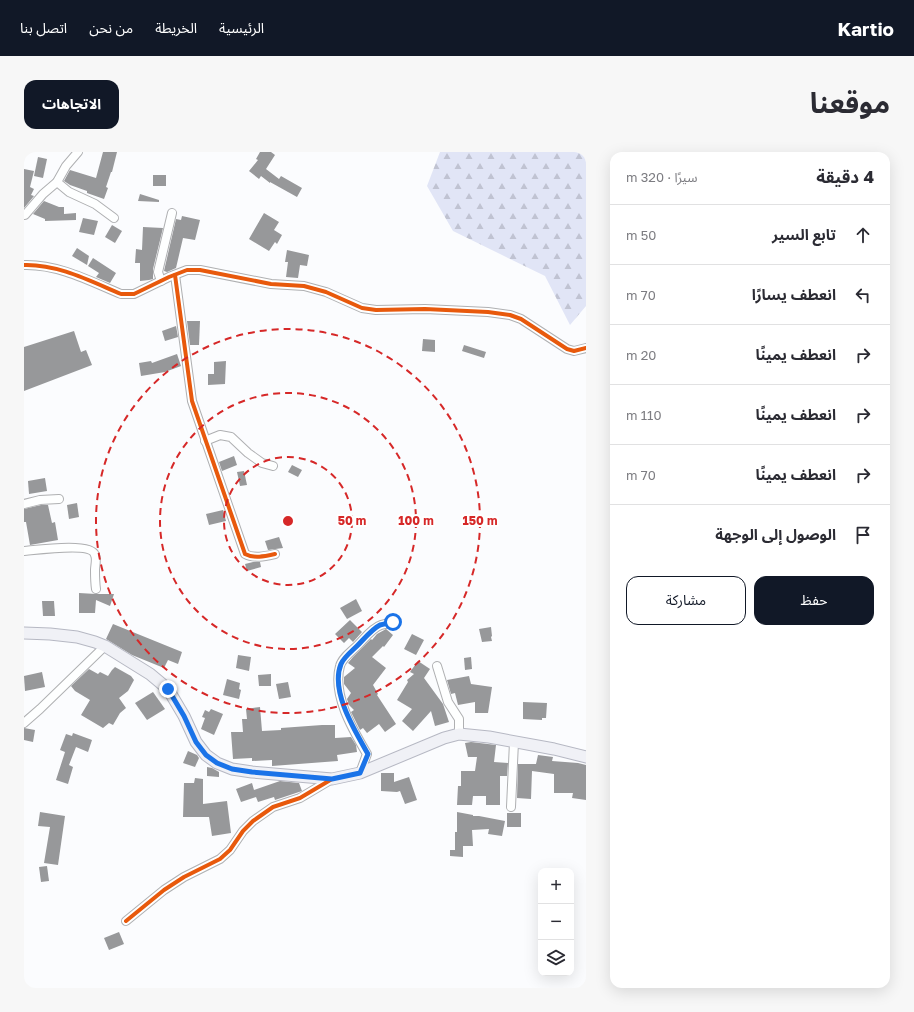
<!DOCTYPE html>
<html lang="ar">
<meta charset="utf-8">
<style>
:root{--surface:#fff;--page:#f7f7f7;--text:#2b2b33;--muted:#7c7c81;--line:#e1e1e2;--accent:#111827}
body{margin:0;font-family:"Golos Text","Noto Sans Arabic",sans-serif;background:var(--page);color:var(--text);direction:rtl}
.controls{position:absolute;right:12px;bottom:12px;display:grid;overflow:hidden;border-radius:8px;box-shadow:0 4px 16px #0002}
.controls button{width:36px;height:36px;display:grid;place-items:center;padding:0;border:0;border-bottom:1px solid var(--line);background:var(--surface);color:var(--text);font:20px sans-serif}
.stop{position:absolute;width:12px;height:12px;margin:-9px;border:3px solid #1a73e8;border-radius:50%;background:#fff}
.stop.end{background:#1a73e8;border-color:#fff;box-shadow:0 1px 4px #0008}
.list{margin:0;padding:0;list-style:none}
h2{display:flex;justify-content:space-between;align-items:center;height:52px;margin:0;padding:0 16px;font-size:17px}
h2 small{font-size:13px;font-weight:400;color:var(--muted)}
.list li{display:grid;grid-template-columns:26px 1fr auto;gap:12px;align-items:center;box-sizing:border-box;height:60px;padding:0 16px;border-top:1px solid var(--line)}
.list b{display:block;font-size:15px;white-space:nowrap}
.list em{font-size:13px;font-style:normal;color:var(--muted)}
.actions{display:flex;gap:8px;padding:12px 16px}
.actions a{flex:1;padding:9px 0;border:1px solid var(--accent);border-radius:12px;text-align:center;font-size:14px;color:var(--accent)}
.actions .main{background:var(--accent);color:#fff}
.icon{flex:none;width:22px;height:22px;fill:none;stroke:currentColor;stroke-width:2;stroke-linecap:round;stroke-linejoin:round}
.map{position:relative;flex:none;width:562px;height:836px;overflow:hidden;direction:ltr;border-radius:12px}
header{display:flex;align-items:center;gap:24px;box-sizing:border-box;height:56px;padding:0 20px;background:var(--accent);color:#fff}
header strong{font-size:19px}
nav{display:flex;gap:22px;margin-inline-start:auto;font-size:14px}
.intro{display:flex;align-items:center;justify-content:space-between;box-sizing:border-box;height:96px;padding:0 24px}
h1{margin:0;font-size:28px}
.button{padding:10px 18px;border-radius:12px;background:var(--accent);color:#fff;font-size:14px;font-weight:700}
main{display:flex;gap:24px;padding:0 24px}
aside{flex:1;background:var(--surface);border-radius:12px;box-shadow:0 4px 16px #0002}
.map>svg:first-child{display:block}
.forest{fill:url(#forest-firs)}
.building{fill:#97989a}
.lines{fill:none;stroke-linecap:round;stroke-linejoin:round}
.minor-casing{stroke:#afb0b2;stroke-width:10}
.major-casing{stroke:#b6b8c3;stroke-width:13}
.minor{stroke:#feffff;stroke-width:8}
.major{stroke:#f0f1f6;stroke-width:11}
.cycleway-casing{stroke:#fff;stroke-width:6}
.cycleway{stroke:#e8590c;stroke-width:4}
.route{stroke:#1a73e8;stroke-width:5}
.ring{fill:none;stroke:#d62828;stroke-width:2;stroke-dasharray:7 5}
.centre{fill:#d62828;stroke:#fff;stroke-width:2}
.ring-label{font-size:12px;text-anchor:middle;font-weight:bold;fill:#d62828;stroke:#fff;stroke-width:4;stroke-linejoin:round;paint-order:stroke}
</style>
<header>
<strong>Kartio</strong>
<nav><a>الرئيسية</a><a>الخريطة</a><a>من نحن</a><a>اتصل بنا</a></nav>
</header>
<div class="intro"><h1>موقعنا</h1><a class="button">الاتجاهات</a></div>
<main>
<aside>
<h2>4 دقيقة<small>سيرًا · 320 m</small></h2>
<ul class="list">
<li><svg class="icon" aria-label="ahead" viewBox="0 0 24 24"><path d="M12 20V5M6 11l6-6 6 6"/></svg><div><b>تابع السير</b></div><em>50 m</em></li>
<li><svg class="icon" aria-label="left" viewBox="0 0 24 24"><path d="M17 20v-9H6M10 6l-5 5 5 5"/></svg><div><b>انعطف يسارًا</b></div><em>70 m</em></li>
<li><svg class="icon" aria-label="right" viewBox="0 0 24 24"><path d="M7 20v-9h11M14 6l5 5-5 5"/></svg><div><b>انعطف يمينًا</b></div><em>20 m</em></li>
<li><svg class="icon" aria-label="right" viewBox="0 0 24 24"><path d="M7 20v-9h11M14 6l5 5-5 5"/></svg><div><b>انعطف يمينًا</b></div><em>110 m</em></li>
<li><svg class="icon" aria-label="right" viewBox="0 0 24 24"><path d="M7 20v-9h11M14 6l5 5-5 5"/></svg><div><b>انعطف يمينًا</b></div><em>70 m</em></li>
<li><svg class="icon" aria-label="arrive" viewBox="0 0 24 24"><path d="M6 21V4h12l-3 4 3 4H6"/></svg><div><b>الوصول إلى الوجهة</b></div></li>
</ul>
<div class="actions"><a class="main">حفظ</a><a>مشاركة</a></div>
</aside>
<div class="map">
<svg width="562" height="836" viewBox="0 0 562 836">
<defs>
<pattern id="forest-firs" width="22" height="20" patternUnits="userSpaceOnUse"><rect width="22" height="20" fill="#e1e5f6"/><path d="M5 1l3.5 6h-7zM16 11l3.5 6h-7z" fill="#c0c3d2"/></pattern>
</defs>
<rect width="100%" height="100%" fill="#fbfcfe"/>
<!-- forest -->
<polygon class="forest" points="416,0 562,0 562,154 546,173 521,124 429,79 403,34"/>
<!-- building -->
<g class="building">
<polygon points="79,0 93,0 88,20 87,20 82,35 84,36 80,47 63,41 63,39 46,33 40,29 46,18 72,26"/>
<polygon points="236,0 247,0 251,3 242,17 255,27 257,24 278,36 273,45 246,30 246,31 237,24 235,27 225,19 234,8 232,7"/>
<polygon points="14,5 23,7 19,26 10,24"/>
<polygon points="0,17 10,19 6,35 10,37 7,43 10,44 0,56"/>
<rect x="129" y="23" width="13" height="11"/>
<polygon points="116,42 135,48 135,50 114,49"/>
<polygon points="20,49 35,55 40,55 40,62 52,61 52,68 21,69 21,67 9,62"/>
<polygon points="240,61 255,70 250,78 258,83 253,92 251,90 245,99 225,87"/>
<polygon points="158,64 176,68 171,88 159,86 152,116 143,120 140,119 152,67 157,68"/>
<polygon points="59,66 74,69 70,83 55,80"/>
<polygon points="88,73 98,79 91,91 81,85"/>
<polygon points="119,75 139,76 129,117 129,127 125,128 116,129 116,111 111,111 112,97 118,98"/>
<polygon points="53,96 65,104 63,113 48,104"/>
<polygon points="263,98 285,103 283,114 276,113 274,126 262,125 264,110 261,110"/>
<polygon points="69,106 92,121 86,131 72,125 75,121 64,114"/>
<polygon points="163,169 176,169 175,193 166,193"/>
<polygon points="152,174 154,185 141,189 138,179"/>
<polygon points="50,179 57,200 62,198 68,213 0,239 0,195"/>
<polygon points="399,187 411,188 411,200 398,199"/>
<polygon points="440,193 462,200 460,206 438,199"/>
<polygon points="153,202 157,214 141,220 117,224 115,211 127,209 128,211"/>
<polygon points="202,209 201,232 184,233 184,222 190,222 190,210"/>
<polygon points="210,304 213,313 198,319 195,310"/>
<polygon points="268,313 278,318 274,325 264,320"/>
<polygon points="220,319 223,333 216,334 213,320"/>
<polygon points="21,326 23,339 5,342 4,329"/>
<polygon points="53,351 55,365 45,367 43,353"/>
<polygon points="17,353 24,353 28,371 31,370 34,388 6,393 2,370 0,370 0,357"/>
<polygon points="199,358 202,369 185,373 182,362"/>
<polygon points="255,385 259,396 244,398 241,389"/>
<polygon points="229,410 236,410 237,415 223,419 221,412"/>
<polygon points="55,441 72,442 90,442 86,454 72,448 71,461 55,461"/>
<polygon points="332,447 338,459 323,467 316,456"/>
<polygon points="18,449 30,449 31,464 19,464"/>
<polygon points="326,468 338,480 329,490 325,486 320,491 311,482"/>
<polygon points="89,472 158,500 154,512 144,508 140,516 108,503 82,487"/>
<polygon points="467,475 468,484 467,485 468,489 458,490 455,477"/>
<polygon points="362,477 369,483 360,495 359,494 348,505 362,516 349,533 354,542 353,543 372,572 361,580 355,572 343,581 339,576 336,578 327,560 330,558 325,553 323,547 327,541 320,532 320,525 331,516 324,511 329,505 347,487 348,488 353,482"/>
<polygon points="388,482 400,488 392,503 380,497"/>
<polygon points="214,503 227,505 225,519 212,516"/>
<polygon points="447,505 448,517 441,518 440,506"/>
<polygon points="394,509 406,517 400,526 419,552 425,570 411,574 407,559 389,579 378,569 388,557 373,548 384,530 383,528 390,522 386,520"/>
<polygon points="91,515 107,524 110,528 104,539 95,546 102,556 96,561 89,573 85,571 79,576 57,563 66,548 51,539 47,534 65,517 74,522 76,520 84,524 88,518"/>
<polygon points="18,520 21,535 1,539 0,524"/>
<polygon points="247,522 247,534 235,534 234,523"/>
<polygon points="445,524 447,532 468,535 464,561 451,561 451,550 434,553 431,541 427,542 423,528"/>
<polygon points="203,527 216,531 215,537 217,538 215,547 199,543"/>
<polygon points="264,530 267,545 255,547 252,532"/>
<polygon points="129,540 141,557 123,568 111,551"/>
<polygon points="499,550 523,551 522,566 518,566 518,568 499,567"/>
<polygon points="236,555 238,579 257,578 257,576 298,573 311,573 311,586 327,585 332,593 333,600 313,603 314,609 248,614 248,608 228,609 228,606 209,607 207,580 219,580 218,567 223,567 222,557"/>
<polygon points="187,557 199,562 190,583 177,577 181,566 178,565 181,558 185,560"/>
<polygon points="0,576 11,578 9,590 0,588"/>
<polygon points="49,581 68,588 64,600 52,595 45,613 49,615 44,632 32,628 41,600 36,598 42,582 48,584"/>
<polygon points="447,590 472,593 470,610 484,611 483,624 476,624 476,653 462,653 462,644 449,644 448,653 433,653 434,634 437,634 437,619 451,619 453,605 444,605 441,591"/>
<polygon points="164,599 173,603 175,606 171,615 159,611"/>
<polygon points="514,603 529,605 528,609 554,611 562,613 562,648 548,646 549,641 530,641 530,622 508,619 507,647 493,646 494,612 512,612"/>
<polygon points="183,615 188,616 195,620 195,625 183,624"/>
<polygon points="357,621 370,621 370,630 385,625 393,648 381,652 376,639 373,640 357,639"/>
<polygon points="171,626 179,627 179,652 203,649 207,681 188,684 185,665 159,665 160,631 170,631"/>
<polygon points="256,629 275,631 278,639 251,648 250,645 234,650 232,645 217,650 212,637 228,631 230,638"/>
<polygon points="16,660 41,664 34,713 20,711 26,675 14,674"/>
<polygon points="433,660 449,663 449,664 455,664 481,669 478,684 464,682 465,677 448,678 449,694 439,694 439,705 426,704 426,698 431,698 431,680 433,680"/>
<rect x="483" y="661" width="14" height="14"/>
<polygon points="23,714 25,729 17,730 15,715"/>
<polygon points="95,780 100,792 85,798 80,786"/>
</g>
<g class="lines">
<defs>
<g id="minor">
<polyline points="33,30 45,40 71,52 90,66"/>
<polyline points="0,63 1,63 19,42 33,30 42,14 54,0"/>
<path d="M0 113C34 112 66 129 97 142H110L145 125 163 118H176L247 132 280 134 302 140 338 156 352 158 401 157 464 160 486 163 497 167 543 197 550 199 562 196"/>
<path d="M151 123 168 249 221 402C230 407 242 404 251 402"/>
<polyline points="137,129 134,120 148,61"/>
<polyline points="181,289 196,283 207,285 224,301 238,311 249,314"/>
<polyline points="0,352 16,348 35,347"/>
<path d="M0 399C12 398 68 390 71 403 73 407 71 414 71 418 71 425 71 430 72 437"/>
<polyline points="413,514 424,550 435,567 435,582"/>
<polyline points="0,571 16,557 81,494"/>
<path d="M336 621 343 602C329 578 308 543 316 514 318 506 328 499 334 493 340 487 348 476 357 473 360 472 365 471 369 471"/>
<polyline points="487,655 490,590"/>
<polyline points="102,769 140,738 160,725 196,707 206,698 219,679 229,669 249,655 276,646 308,627"/>
</g>
<polyline id="major" points="0,481 26,482 53,485 71,490 81,494 126,522 144,537 160,564 172,590 182,603 193,611 208,617 228,620 308,627 336,621 420,586 435,582 465,585 530,597 562,605"/>
</defs>
<!-- minor casing -->
<use href="#minor" class="minor-casing"/>
<!-- major casing -->
<use href="#major" class="major-casing"/>
<!-- minor -->
<use href="#minor" class="minor"/>
<!-- major -->
<use href="#major" class="major"/>
<defs>
<g id="cycleway">
<path d="M0 113C34 112 66 129 97 142H110L145 125 163 118H176L247 132 280 134 302 140 338 156 352 158 401 157 464 160 486 163 497 167 543 197 550 199 562 196"/>
<path d="M151 123 168 249 221 402C230 407 242 404 251 402"/>
<polyline points="102,769 140,738 160,725 196,707 206,698 219,679 229,669 249,655 276,646 308,627"/>
</g>
</defs>
<!-- cycleway casing -->
<use href="#cycleway" class="cycleway-casing"/>
<!-- cycleway -->
<use href="#cycleway" class="cycleway"/>
</g>
<g class="lines">
<!-- route -->
<path class="route" d="M144 537 160 564 172 590 182 603 193 611 208 617 228 620 308 627 336 621 344 602C331 579 306 539 317 512 320 505 328 499 333 494 340 487 348 477 356 473 360 472 365 471 369 470"/>
</g>
<!-- distance rings -->
<g class="ring">
<circle cx="264" cy="369" r="64"/>
<circle cx="264" cy="369" r="128"/>
<circle cx="264" cy="369" r="192"/>
</g>
<circle cx="264" cy="369" r="6" class="centre"/>
<g class="ring-label">
<text x="328" y="373">50 m</text>
<text x="392" y="373">100 m</text>
<text x="456" y="373">150 m</text>
</g>
</svg>
<div class="controls">
<button>+</button>
<button>−</button>
<button><svg class="icon" aria-label="layers" viewBox="0 0 24 24"><path d="M12 4l9 5-9 5-9-5zM3 14l9 5 9-5"/></svg></button>
</div>
<div class="stop" style="left:369px;top:470px"></div>
<div class="stop end" style="left:144px;top:537px"></div>
</div>
</main>
